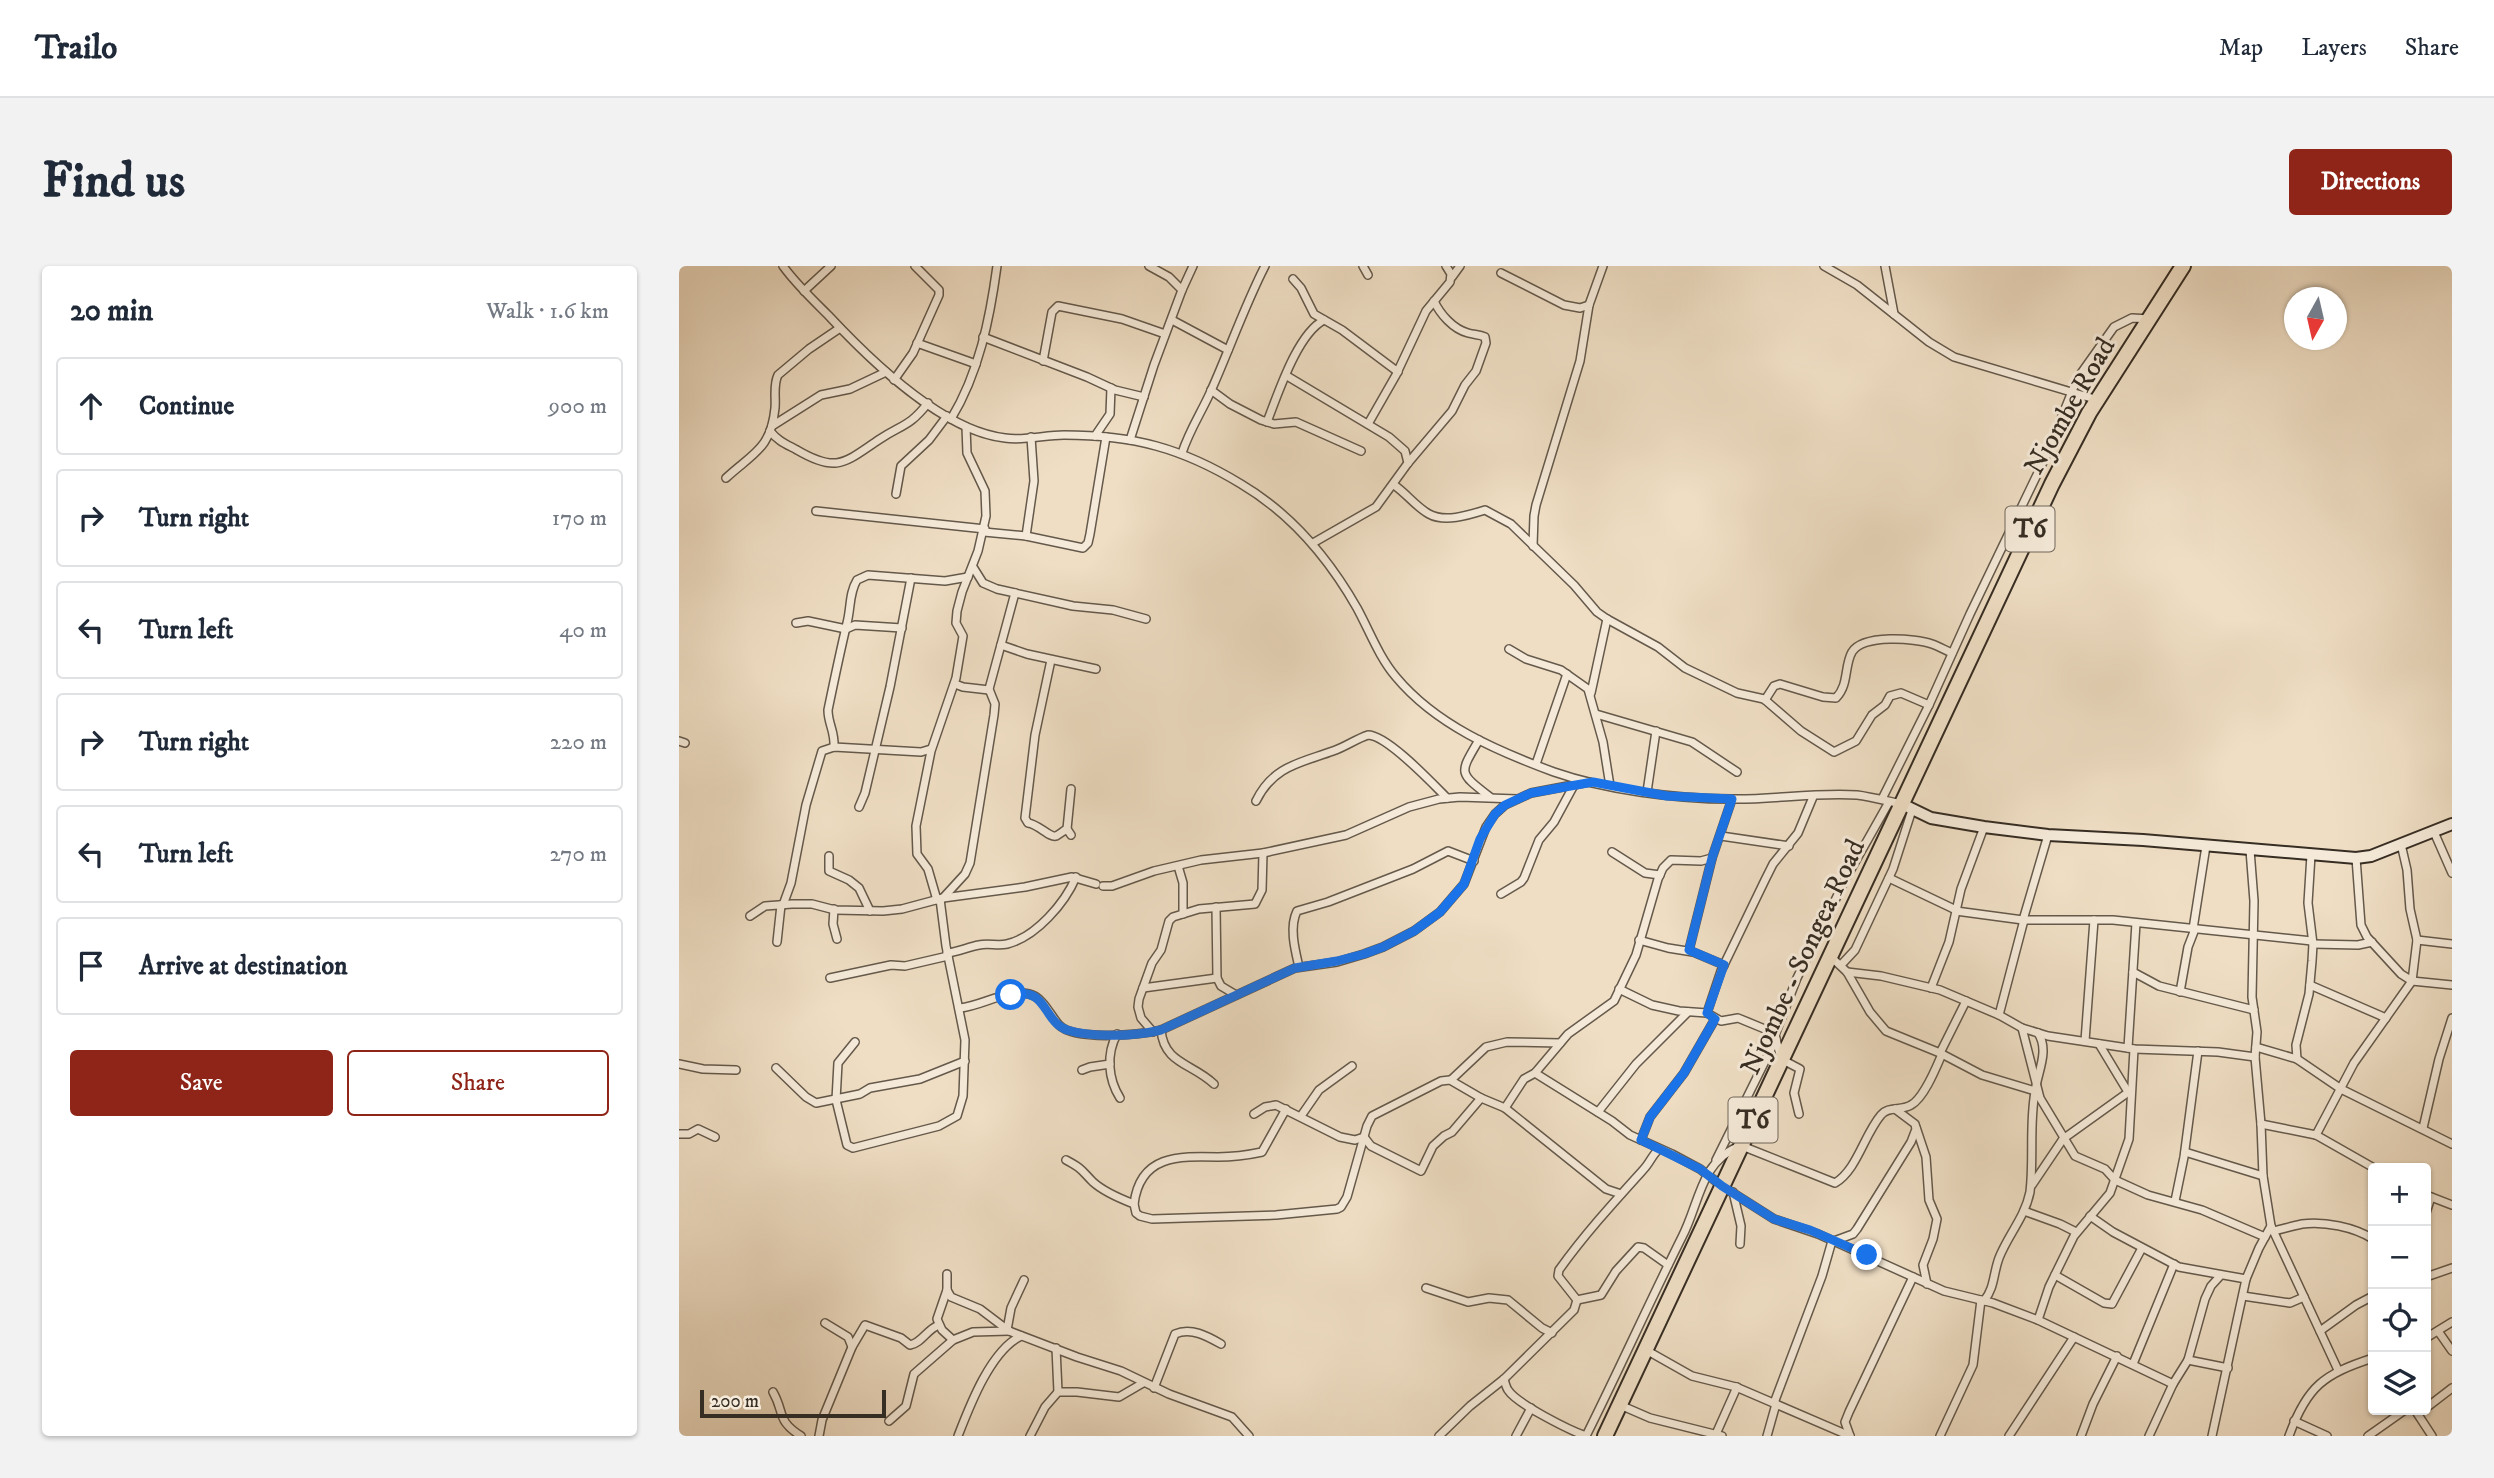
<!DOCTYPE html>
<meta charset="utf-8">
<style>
:root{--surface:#fff;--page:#f2f2f3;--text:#1f2937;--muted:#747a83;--line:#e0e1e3;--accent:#8f2418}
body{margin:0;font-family:"IM FELL DW Pica",serif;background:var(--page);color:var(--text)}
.controls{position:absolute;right:21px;bottom:21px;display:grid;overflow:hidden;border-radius:7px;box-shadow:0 2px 5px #0004}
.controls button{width:63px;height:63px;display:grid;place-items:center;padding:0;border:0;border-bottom:2px solid var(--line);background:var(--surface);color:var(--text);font:35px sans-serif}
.compass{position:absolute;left:1605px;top:21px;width:63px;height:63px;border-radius:50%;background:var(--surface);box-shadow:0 2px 5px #0004;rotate:188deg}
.scale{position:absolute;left:21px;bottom:18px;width:186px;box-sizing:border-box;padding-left:7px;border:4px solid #362d23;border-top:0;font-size:19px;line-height:24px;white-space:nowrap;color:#362d23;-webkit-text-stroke:5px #f5ead9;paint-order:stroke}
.stop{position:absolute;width:21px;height:21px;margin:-16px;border:5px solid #1a73e8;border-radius:50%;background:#fff}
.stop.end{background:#1a73e8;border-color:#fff;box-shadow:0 2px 7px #0008}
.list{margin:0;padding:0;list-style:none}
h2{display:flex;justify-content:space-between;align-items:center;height:91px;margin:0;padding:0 28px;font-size:30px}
h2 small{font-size:23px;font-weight:400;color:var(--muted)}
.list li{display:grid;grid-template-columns:46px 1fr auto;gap:21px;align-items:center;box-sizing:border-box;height:98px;margin:0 14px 14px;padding:0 14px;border:2px solid var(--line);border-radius:7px}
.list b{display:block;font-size:26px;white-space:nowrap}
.list em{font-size:23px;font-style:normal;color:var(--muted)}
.actions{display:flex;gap:14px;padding:21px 28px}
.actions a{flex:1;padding:16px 0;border:2px solid var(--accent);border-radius:7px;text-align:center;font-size:24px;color:var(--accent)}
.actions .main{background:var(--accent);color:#fff}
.icon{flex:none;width:38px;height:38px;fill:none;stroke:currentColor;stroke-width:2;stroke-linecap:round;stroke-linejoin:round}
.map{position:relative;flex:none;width:1773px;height:1170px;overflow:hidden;border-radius:7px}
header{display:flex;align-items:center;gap:42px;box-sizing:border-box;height:98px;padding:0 35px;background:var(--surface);border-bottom:2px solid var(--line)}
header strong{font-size:33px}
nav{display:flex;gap:38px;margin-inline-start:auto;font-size:24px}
.intro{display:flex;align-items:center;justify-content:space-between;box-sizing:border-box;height:168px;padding:0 42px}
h1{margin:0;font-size:49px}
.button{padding:18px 32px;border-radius:7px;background:var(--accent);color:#fff;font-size:24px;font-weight:700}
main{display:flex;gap:42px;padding:0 42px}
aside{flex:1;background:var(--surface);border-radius:7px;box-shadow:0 2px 5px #0004}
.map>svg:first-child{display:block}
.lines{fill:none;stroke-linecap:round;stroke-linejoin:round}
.street-casing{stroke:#64594b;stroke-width:10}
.secondary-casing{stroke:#362d23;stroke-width:14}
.highway-casing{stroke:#362d23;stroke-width:18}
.street{stroke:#f5ead9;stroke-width:7}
.secondary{stroke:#f5ead9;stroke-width:10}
.highway{stroke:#efdec4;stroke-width:14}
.route{stroke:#1a73e8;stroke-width:9}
.labels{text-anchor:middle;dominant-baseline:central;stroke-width:6;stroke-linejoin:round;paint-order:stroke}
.shield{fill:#f5ead9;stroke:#6f665a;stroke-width:2}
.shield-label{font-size:26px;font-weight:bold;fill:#362d23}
.street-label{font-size:28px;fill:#362d23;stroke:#f5ead9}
</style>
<header>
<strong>Trailo</strong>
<nav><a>Map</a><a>Layers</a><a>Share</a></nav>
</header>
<div class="intro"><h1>Find us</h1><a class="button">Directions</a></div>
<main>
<aside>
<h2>20 min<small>Walk · 1.6 km</small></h2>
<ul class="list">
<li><svg class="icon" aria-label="ahead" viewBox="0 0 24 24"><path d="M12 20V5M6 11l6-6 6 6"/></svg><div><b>Continue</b></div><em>900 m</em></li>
<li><svg class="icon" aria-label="right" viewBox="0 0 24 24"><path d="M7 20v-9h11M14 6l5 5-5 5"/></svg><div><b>Turn right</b></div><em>170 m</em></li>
<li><svg class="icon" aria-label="left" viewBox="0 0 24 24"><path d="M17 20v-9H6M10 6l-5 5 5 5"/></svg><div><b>Turn left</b></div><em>40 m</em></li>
<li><svg class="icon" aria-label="right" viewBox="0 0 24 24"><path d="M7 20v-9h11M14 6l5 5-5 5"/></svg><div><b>Turn right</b></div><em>220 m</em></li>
<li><svg class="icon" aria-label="left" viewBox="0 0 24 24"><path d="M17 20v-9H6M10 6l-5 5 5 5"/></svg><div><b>Turn left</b></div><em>270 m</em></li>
<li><svg class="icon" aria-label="arrive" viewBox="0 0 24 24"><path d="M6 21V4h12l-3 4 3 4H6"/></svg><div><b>Arrive at destination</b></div></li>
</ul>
<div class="actions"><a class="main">Save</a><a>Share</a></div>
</aside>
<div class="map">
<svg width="1773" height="1170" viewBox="0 0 1773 1170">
<rect width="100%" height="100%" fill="#efdec4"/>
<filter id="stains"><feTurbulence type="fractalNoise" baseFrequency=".00286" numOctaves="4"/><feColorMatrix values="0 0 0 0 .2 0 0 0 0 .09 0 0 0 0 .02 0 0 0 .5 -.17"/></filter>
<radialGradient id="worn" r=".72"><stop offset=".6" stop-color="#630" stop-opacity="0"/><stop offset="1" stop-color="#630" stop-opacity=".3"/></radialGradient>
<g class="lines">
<defs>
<g id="street">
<path d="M104 0C117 18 133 33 149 49 191 94 263 165 326 172 345 175 366 169 385 169 454 169 503 182 562 218 611 247 650 293 678 342 691 366 700 391 717 411 757 459 818 485 875 506 927 524 997 533 1052 533 1093 534 1136 526 1178 529 1193 531 1208 535 1223 538"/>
<polyline points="684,0 689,9"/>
<polyline points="1145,0 1178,19 1250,76 1275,91 1419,134"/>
<polyline points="1206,0 1215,48"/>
<polyline points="822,7 885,39 901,42 910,39"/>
<polyline points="773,11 781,0"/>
<polyline points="614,13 622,22 635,48 663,64 719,106"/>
<polyline points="503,24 514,0"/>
<polyline points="125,25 152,0"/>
<polyline points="493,54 549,84"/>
<polyline points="304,71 408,111 436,124 465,131"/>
<polyline points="238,77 297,98"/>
<polyline points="364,95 373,46 379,40 443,53 486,68"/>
<polyline points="608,110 710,171 726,185 729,197"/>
<polyline points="215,114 234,87 260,29 260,24 236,0"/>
<polyline points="532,124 551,138 582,154 595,158 617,156 682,185"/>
<path d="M272 153C300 107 311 52 318 0"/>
<path d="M588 156C599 128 618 68 645 54"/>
<polyline points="689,158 717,109 747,45 771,16 772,8 767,0"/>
<polyline points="93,160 142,129 171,123 207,106"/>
<path d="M91 165C99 175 107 178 118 184 159 208 166 196 201 173 224 158 230 161 249 137"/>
<polyline points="416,170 431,148 432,122"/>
<polyline points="451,174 475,99 503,24 490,11 470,0"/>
<path d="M503 187C510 165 522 147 531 127 550 85 565 41 586 0"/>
<path d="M47 212C74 187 92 183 96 142 97 131 94 119 99 109L130 83 161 62"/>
<path d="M715 219C727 227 737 241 750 248 766 257 790 249 806 244L832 258 895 319 918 346 928 353 979 381 1006 402 1058 427 1085 433 1122 465 1155 486 1177 475 1193 449 1206 439 1211 430 1222 427 1250 439"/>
<polyline points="217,228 222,200 250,174 268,150"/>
<polyline points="137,245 306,263"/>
<polyline points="305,266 347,270 404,282 409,277 411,268 427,171"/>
<polyline points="347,270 355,215 352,171"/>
<path d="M634 277 697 241 729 197 773 145 786 119 797 105 807 77 806 71C800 68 796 69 789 67 774 63 761 48 755 35"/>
<polyline points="854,280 855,250 857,239 901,95 910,39 924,0"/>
<polyline points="294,301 304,317 318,323 394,340 434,344 467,353"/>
<polyline points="117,357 129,355 167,363 176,359 223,362"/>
<polyline points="322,379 348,388 417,403"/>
<polyline points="830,383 847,393 882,404 909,423 924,476 931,520"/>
<path d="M372 394 356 469 346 552 349 557C359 558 371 572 377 570 381 568 384 565 388 563L392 569"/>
<polyline points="276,418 284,421 310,424"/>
<polyline points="912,427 928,353"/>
<path d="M1086 434 1095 420 1101 418 1144 431 1157 432C1170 419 1165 400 1173 386 1184 368 1236 372 1253 378 1259 380 1266 384 1273 387"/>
<polyline points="917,448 1013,476 1058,506"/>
<path d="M800 474C780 508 779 506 811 531"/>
<polyline points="0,475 6,477"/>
<path d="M155 481C156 465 149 458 149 444 155 415 161 386 168 357 172 342 170 327 178 314L189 309 266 315 289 311"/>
<polyline points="857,498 888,408"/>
<polyline points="968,526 977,465"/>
<polyline points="1203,533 1250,439 1291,348 1367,190 1398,113 1435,61 1453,52 1471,53"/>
<path d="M577 535C594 500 621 497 654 485 666 481 677 473 689 469 708 469 753 517 768 532"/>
<polyline points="180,541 186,527 211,421 232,312"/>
<polyline points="388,563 392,523"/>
<polyline points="1755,566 1773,607"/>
<polyline points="1042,570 1110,580"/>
<polyline points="933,586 966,607 981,609"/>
<polyline points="150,590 150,605 170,614 180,622 191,645"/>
<polyline points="1677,592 1682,659 1688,671 1722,708 1733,715 1773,719"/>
<polyline points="499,600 504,617 504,648"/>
<polyline points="1210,612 1277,644"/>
<polyline points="424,620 433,620 475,605 522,594 584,587 667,569 730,541 760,533 781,531 838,533"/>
<polyline points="822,628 842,616 845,612 860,574 875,556 895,519"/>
<polyline points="264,632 286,608 291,597 315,449 316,438 310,423 336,327"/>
<polyline points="258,634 249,603 238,588 237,560 252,485 277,412 284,370 277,357 278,345 283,326 299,285 307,250 306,225 288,187 287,161"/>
<polyline points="104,639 112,617 127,539 143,485 155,481 242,486 252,483"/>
<polyline points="537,641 538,712 542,720 557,729"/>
<polyline points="155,643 154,658 158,673"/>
<polyline points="1277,645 1344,654 1434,654 1633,675"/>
<polyline points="71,650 86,640 113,638 133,638 156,644 204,645 223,643 264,632 346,621 393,611 417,618"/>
<polyline points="1344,654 1369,569"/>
<polyline points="1514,663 1527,580"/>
<polyline points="960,674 989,682 1014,686 1045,699"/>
<polyline points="1738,674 1773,678"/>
<polyline points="98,676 102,639"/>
<polyline points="1634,678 1679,679 1693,676"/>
<polyline points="1010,684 1033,592"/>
<path d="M268 687C279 686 289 681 300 679 309 677 319 680 328 678 357 671 386 637 397 611"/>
<polyline points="1151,690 1168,706 1191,746 1207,765 1261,787 1303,809 1356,825"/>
<polyline points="1162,699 1176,684 1214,603 1233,544"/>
<path d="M620 701C616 684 610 661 618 645L649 636 734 603 769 585 795 595"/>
<polyline points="1168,706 1202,710 1261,724 1320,749 1343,762 1369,770 1455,783 1539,786 1576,791"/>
<polyline points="1454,706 1480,720 1575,744"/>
<polyline points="151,712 212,699 226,700 269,690"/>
<polyline points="1631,719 1707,752"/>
<polyline points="464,722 538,712"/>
<polyline points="1252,722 1270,676 1282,623 1305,561"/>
<polyline points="940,723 973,739 1000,745 1028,747 1042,755 1059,752 1093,766 1096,769 1102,793 1121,803 1115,827 1120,848"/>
<polyline points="1501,726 1509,681 1516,663"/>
<path d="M281 742C303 740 327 723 350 728 364 731 371 749 380 759 396 775 461 769 482 764L616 702 658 696 685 688 704 681 735 665 761 646 785 618 807 561 816 548 826 539 852 527 910 516"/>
<polyline points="1028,747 1042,705 1086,614 1094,598 1119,567 1134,531"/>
<polyline points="1320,749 1345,654"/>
<polyline points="1343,762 1361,832 1396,890 1426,903 1436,914 1469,929 1523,944 1586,971"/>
<path d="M482 764C485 798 513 797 535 818"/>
<polyline points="474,766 462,752 459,741 460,733 473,697 482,684 490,655 494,651 520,643 576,638 583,624 584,587"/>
<path d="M438 768C427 788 429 813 441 832"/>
<polyline points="1096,769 1118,712 1166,614 1210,536"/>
<polyline points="1406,775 1415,654"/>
<polyline points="1420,778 1449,826"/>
<polyline points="1577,781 1618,793 1662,823 1773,878"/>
<polyline points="1449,782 1457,657"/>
<polyline points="1261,787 1287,735"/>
<polyline points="1618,793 1617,779 1630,728 1633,695 1634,678 1629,637 1632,589"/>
<polyline points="0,798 24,803 57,804"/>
<polyline points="97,802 127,831 137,837 181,828 191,822 241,813 286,795"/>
<polyline points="403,804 411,801 431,798"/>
<polyline points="856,807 933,855 951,869 993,888 1021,903 1043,920 1095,953 1139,968 1265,1025 1314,1037 1359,1054 1494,1118"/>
<polyline points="772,814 807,781 828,776 881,777"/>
<polyline points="157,834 168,879 174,882 260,860 278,850 284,830 286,774 267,680 261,633"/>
<polyline points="157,834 159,797 176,776"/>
<polyline points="826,842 845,813 856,807 889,768 935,735 957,689 979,613 984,602 992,594 1022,595 1033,592 1053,533"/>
<polyline points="919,846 957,798 1009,746"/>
<polyline points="575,848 586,841 597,839 661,871 676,874 685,871 692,880 742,905 754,880 765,870 773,866 802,832"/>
<polyline points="622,850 640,824 673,800"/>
<polyline points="1582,858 1637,869 1695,902"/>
<polyline points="1237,861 1247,891 1250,934 1258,953 1254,973 1244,999 1248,1018"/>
<polyline points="1744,862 1760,793 1773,752"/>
<polyline points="0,868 10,868 19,863 36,871"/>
<polyline points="1637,869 1675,797 1733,715 1738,674 1731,643 1728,604 1722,578"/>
<polyline points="962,874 971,851 1005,807 1036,753"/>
<polyline points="1506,886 1584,910"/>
<path d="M387 894C404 903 402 904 414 916 425 926 442 933 455 938L457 947 461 950 473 953 597 949 658 943 662 941 668 931 688 860 693 850 762 815 771 814 802 832 826 842 927 923 942 928"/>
<polyline points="1037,894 1097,773"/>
<polyline points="1353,919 1384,873 1451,825"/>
<polyline points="1054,926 1062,960 1061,978"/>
<polyline points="1747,929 1773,939"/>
<polyline points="1496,935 1505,891 1519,785"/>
<path d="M455 938C461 889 499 890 539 891 553 891 569 889 583 886L607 843"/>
<polyline points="1345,945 1381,958 1397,966"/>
<polyline points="1747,947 1752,931"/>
<polyline points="1411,950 1434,966 1500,1001 1567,1013"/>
<polyline points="1592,960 1659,1104"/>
<path d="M1595 965C1604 963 1613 960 1623 958 1645 955 1675 961 1694 973"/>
<polyline points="1155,975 1174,968 1178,963 1232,876 1237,863 1236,858 1216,843"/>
<polyline points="268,1008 268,1024 272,1031 301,1043 330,1065 398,1091 442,1105 490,1128 553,1151 570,1170"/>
<polyline points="1376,1009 1425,1037 1433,1038 1463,982"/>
<polyline points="1747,1011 1773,1002"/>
<polyline points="747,1022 789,1036 810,1032 829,1034 863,1062 873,1067"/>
<polyline points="268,1024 258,1053 263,1064 274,1074"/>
<polyline points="1564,1030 1611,1037 1625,1031"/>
<polyline points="898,1034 922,1029 937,1005 959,981 965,982 989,999"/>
<path d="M1305 1035C1316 1021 1314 1008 1320 992 1329 969 1346 951 1351 926 1355 893 1350 859 1356 826 1358 807 1371 785 1359 767"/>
<polyline points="1359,1054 1370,1021 1395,970 1431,927 1450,873 1455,783"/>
<polyline points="328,1064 332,1042 345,1014"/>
<polyline points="1641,1065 1677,1039 1694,1030"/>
<polyline points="1759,1065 1773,1085"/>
<polyline points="1747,1072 1773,1056"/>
<path d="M173 1081 186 1059 222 1072 231 1079C243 1077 248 1063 260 1059"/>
<polyline points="377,1082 379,1126"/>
<polyline points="967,1084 1013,1110 1057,1121 1171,1170"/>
<polyline points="1509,1094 1549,1102"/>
<polyline points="1454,1098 1495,998"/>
<path d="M825 1113C826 1117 827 1121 829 1124 838 1138 890 1164 907 1170"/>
<path d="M475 1122 496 1068C512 1061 528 1070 542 1078"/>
<path d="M94 1126C106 1147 97 1154 122 1170"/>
<polyline points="1095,1137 1143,1010 1153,975"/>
<polyline points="941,1139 971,1152 1043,1170"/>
<polyline points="1747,1142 1773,1122"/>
<polyline points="1736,1144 1753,1170"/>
<polyline points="210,1155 227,1140 235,1108 274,1074 294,1066 330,1065"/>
<polyline points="1615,1155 1648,1170"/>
<polyline points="1037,1168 1058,1121"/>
<polyline points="140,1170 143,1154 173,1081 169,1071 146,1057"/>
<path d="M279 1170C291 1139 312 1084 342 1070"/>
<polyline points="351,1170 366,1141 379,1126 398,1126 440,1131 464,1117"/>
<path d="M760 1170 791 1140 825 1113 895 1044 898 1034 879 1010 880 1004C905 969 935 936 964 904 971 897 973 889 980 883"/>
<polyline points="837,1170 852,1142"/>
<path d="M907 1170C940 1104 970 1037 1003 971 1014 950 1018 927 1030 906 1037 895 1049 883 1063 880L1156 917C1178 904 1185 869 1202 849 1209 840 1222 845 1232 839 1245 832 1257 802 1263 788"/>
<polyline points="1088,1170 1097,1138"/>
<polyline points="1171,1170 1166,1156 1170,1146 1234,1011"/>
<polyline points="1261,1170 1294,1099 1302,1034"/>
<polyline points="1330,1170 1395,1071"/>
<polyline points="1402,1170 1414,1138 1438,1090"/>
<polyline points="1470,1170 1494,1118 1509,1094 1526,1033 1532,1020 1542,1009"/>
<polyline points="1533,1170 1567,1013 1580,982 1592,960 1584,910 1582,858 1576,791 1578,766 1573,731 1575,635 1571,584"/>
<path d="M1610 1170C1628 1120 1645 1108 1694 1092"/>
<polyline points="1689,1170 1726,1144"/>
</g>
<polyline id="secondary" points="1223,538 1252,552 1305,561 1369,569 1464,574 1677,592 1692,590 1773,558"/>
<polyline id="highway" points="926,1170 1373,218 1410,147 1504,0"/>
</defs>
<!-- street casing -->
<use href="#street" class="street-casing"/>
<!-- secondary casing -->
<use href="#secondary" class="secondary-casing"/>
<!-- highway casing -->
<use href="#highway" class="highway-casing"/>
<!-- street -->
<use href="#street" class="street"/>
<!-- secondary -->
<use href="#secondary" class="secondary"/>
<!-- highway -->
<use href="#highway" class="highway"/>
</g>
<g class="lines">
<!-- route -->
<path class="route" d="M332 729C369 720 363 755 388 764 414 772 457 770 482 764L616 702 658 695 685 688 704 681 735 665 761 646 785 618 801 573 816 548 826 539 852 527 914 516 988 530 1053 533 1033 592 1010 684 1045 699 1028 747 1036 753 1005 807 971 851 962 874 1021 903 1043 920 1095 953 1131 964 1188 989"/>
</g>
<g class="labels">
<!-- shield labels -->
<g class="shield">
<rect x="1326.5" y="240.5" width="49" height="45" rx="5"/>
<rect x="1049.5" y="831.5" width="49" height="45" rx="5"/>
</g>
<g class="shield-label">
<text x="1351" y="263">T6</text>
<text x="1074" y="854">T6</text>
</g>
<!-- street labels -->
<g class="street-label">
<text transform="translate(1391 140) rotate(-60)">Njombe Road</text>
<text transform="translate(1124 691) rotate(-65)">Njombe - Songea Road</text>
</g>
</g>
<rect width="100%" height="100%" filter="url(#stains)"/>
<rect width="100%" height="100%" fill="url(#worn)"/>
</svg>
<div class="controls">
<button>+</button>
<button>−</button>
<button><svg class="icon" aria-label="locate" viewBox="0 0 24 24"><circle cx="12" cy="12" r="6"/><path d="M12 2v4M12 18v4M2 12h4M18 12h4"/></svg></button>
<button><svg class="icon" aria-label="layers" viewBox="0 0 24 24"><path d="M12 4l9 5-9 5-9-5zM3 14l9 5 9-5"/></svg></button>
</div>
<svg class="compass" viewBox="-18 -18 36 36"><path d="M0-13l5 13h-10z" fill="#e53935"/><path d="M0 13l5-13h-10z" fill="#747a83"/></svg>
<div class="scale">200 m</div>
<div class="stop" style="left:332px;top:729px"></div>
<div class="stop end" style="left:1188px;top:989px"></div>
</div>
</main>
